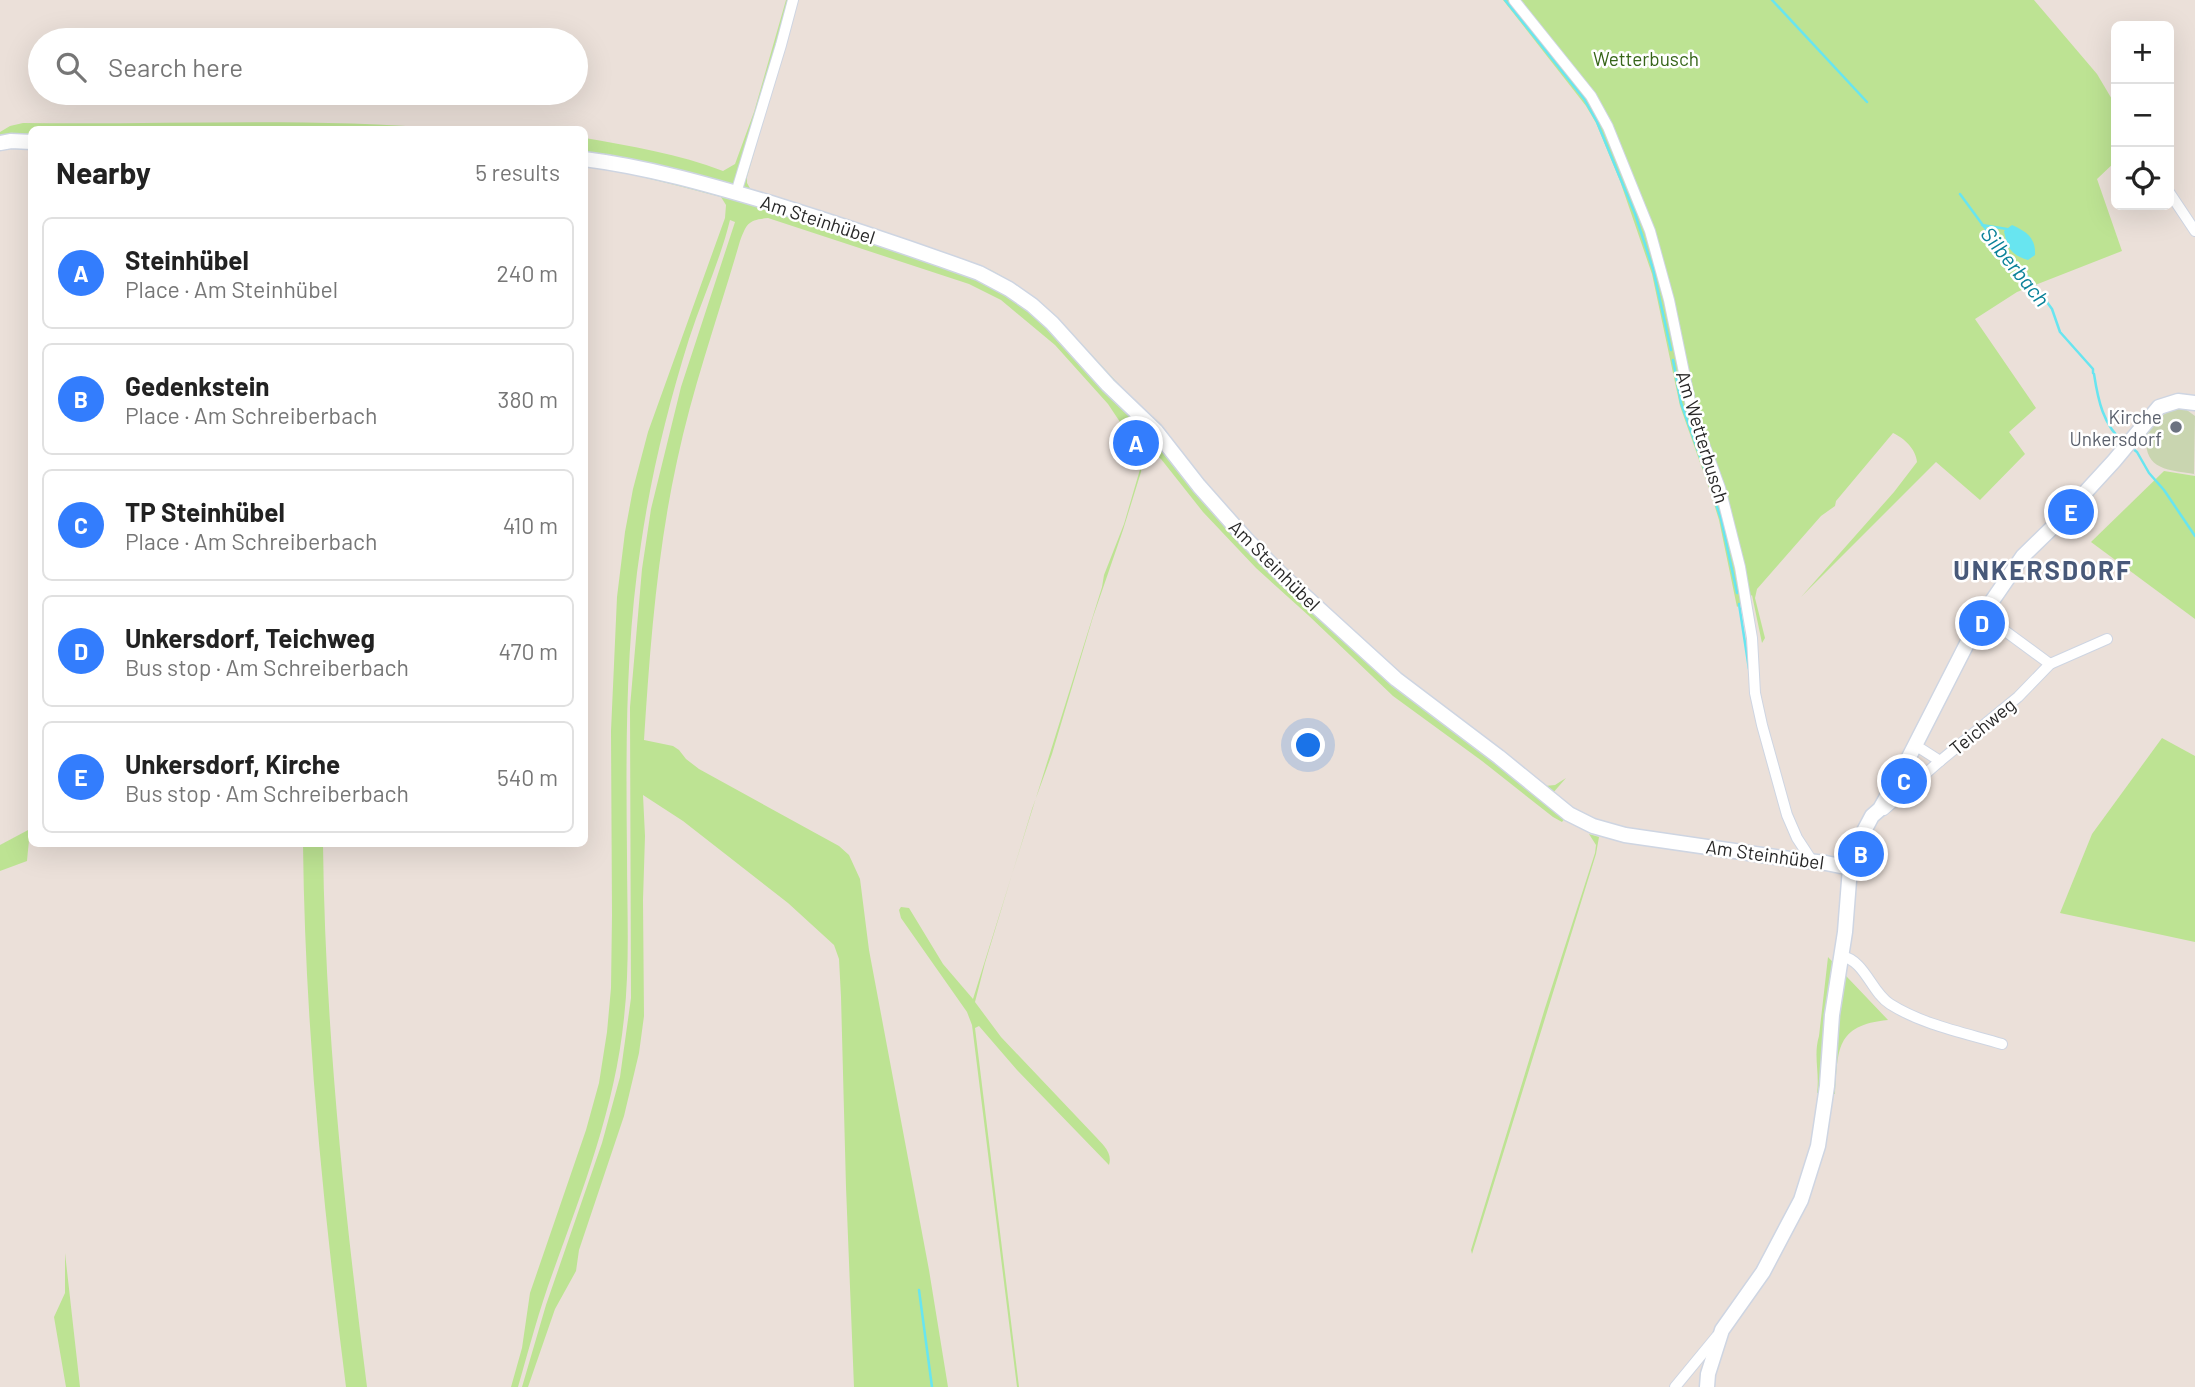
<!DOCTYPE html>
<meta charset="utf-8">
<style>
:root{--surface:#fff;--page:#f6f6f6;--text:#222;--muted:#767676;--line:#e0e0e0;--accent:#337dfd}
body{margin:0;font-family:Barlow,sans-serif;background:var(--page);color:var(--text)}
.controls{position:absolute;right:21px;top:21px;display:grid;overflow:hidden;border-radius:10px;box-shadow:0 7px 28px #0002}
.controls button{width:63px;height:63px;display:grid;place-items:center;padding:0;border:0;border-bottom:2px solid var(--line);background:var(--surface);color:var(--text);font:35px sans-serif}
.you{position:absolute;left:1309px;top:746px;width:24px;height:24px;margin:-18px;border:5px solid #fff;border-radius:50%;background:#1a73e8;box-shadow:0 0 0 10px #1a73e833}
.badge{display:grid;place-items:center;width:46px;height:46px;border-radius:50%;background:var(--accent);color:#fff;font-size:23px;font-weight:700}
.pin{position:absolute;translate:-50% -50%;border:4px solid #fff;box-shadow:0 2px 7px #0006}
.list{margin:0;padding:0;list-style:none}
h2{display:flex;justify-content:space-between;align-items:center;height:91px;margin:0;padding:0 28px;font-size:30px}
h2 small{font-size:23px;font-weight:400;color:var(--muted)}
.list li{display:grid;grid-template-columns:46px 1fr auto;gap:21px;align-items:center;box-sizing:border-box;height:112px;margin:0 14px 14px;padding:0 14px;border:2px solid var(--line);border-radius:10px}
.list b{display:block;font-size:26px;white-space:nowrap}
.list p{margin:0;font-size:23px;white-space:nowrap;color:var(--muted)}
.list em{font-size:23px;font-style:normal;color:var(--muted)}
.icon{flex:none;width:38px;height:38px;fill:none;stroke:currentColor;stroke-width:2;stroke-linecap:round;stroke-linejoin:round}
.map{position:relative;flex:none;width:2195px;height:1387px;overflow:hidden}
.search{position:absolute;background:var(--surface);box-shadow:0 7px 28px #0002;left:28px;top:28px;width:560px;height:77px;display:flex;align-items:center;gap:18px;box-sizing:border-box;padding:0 24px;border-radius:38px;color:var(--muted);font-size:26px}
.panel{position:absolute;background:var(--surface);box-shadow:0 7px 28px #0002;left:28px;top:126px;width:560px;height:721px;border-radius:10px}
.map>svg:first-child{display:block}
.green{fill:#bde393}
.cemetery{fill:#c9d5b0}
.water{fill:#68e5f0}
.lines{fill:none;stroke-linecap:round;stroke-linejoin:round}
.stream{stroke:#68e5f0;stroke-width:2.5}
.street-casing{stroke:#ced5e2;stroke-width:12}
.secondary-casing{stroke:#ced5e2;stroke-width:17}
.street{stroke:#fff;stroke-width:10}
.secondary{stroke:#fff;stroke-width:14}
.worship-dot{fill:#6b7280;stroke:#fff;stroke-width:2.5}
.labels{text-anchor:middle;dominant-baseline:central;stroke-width:5;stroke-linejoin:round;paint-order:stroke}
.park-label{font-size:19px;fill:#366518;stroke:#fff}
.street-label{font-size:19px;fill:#282828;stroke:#fff}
.worship-label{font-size:19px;fill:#5b616d;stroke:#fff;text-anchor:end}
.water-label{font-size:21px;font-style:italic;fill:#0a8299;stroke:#fff}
.district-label{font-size:26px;font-weight:bold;letter-spacing:2px;fill:#485979;stroke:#fff}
</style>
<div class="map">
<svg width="2195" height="1387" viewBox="0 0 2195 1387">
<rect width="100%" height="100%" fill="#ebe0d9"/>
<!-- green -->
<g class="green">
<path d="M786 0H798L747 177V183L751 190 969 261 991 270 1014 283 1039 302 1067 328 1161 430 1241 526 1273 558 1382 659 1545 786 1555 785 1566 778 1552 794 1571 810 1562 822 1553 817 1482 761 1393 696 1308 615 1256 568 1203 512 1161 459 1154 454 1144 453 1141 472 1123 530 1093 617 1052 754 1032 809 985 963 975 1002 1001 1037 1094 1135C1102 1144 1113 1152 1109 1165L1017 1070 979 1026 975 1028 1019 1387H1017L972 1025 967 1012 901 918 899 910 901 907 909 908 943 964 973 999 1102 587 1104 575 1124 524 1141 466 1138 454 1129 445 1124 428 1108 404 1055 345 1001 300 969 284 768 218C748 220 747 223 740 241 719 314 693 386 677 461 657 552 650 647 644 740L673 746 679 750 686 759 699 769 839 846 849 855 860 879 869 950 929 1270 948 1387H854L846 1187 841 997 839 959 834 945 788 903 683 821 643 795 645 836 643 900 644 1016 639 1053 624 1116 579 1250 576 1271 555 1309 528 1387H522L546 1305 602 1143 620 1077 631 998 630 707 642 569 651 509 681 387 735 222 730 220C720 261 702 299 689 339 668 406 651 475 641 544 625 648 626 752 627 856 627 910 630 965 624 1018 615 1107 583 1189 553 1272 539 1310 529 1349 518 1387H511L522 1348 530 1293 586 1130 599 1083 607 1032 611 988 612 915 611 731 617 597 625 532 633 489 648 432 725 218 726 205 721 197C674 185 633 173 585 166V138C631 146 679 154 723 171L735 164 754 112Z"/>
<path d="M1503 0H2034L2097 74 2116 106V161L2097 179 2122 251 2017 292 1975 319 2036 408 2009 432 2025 454 1980 500 1936 462 1801 597 1894 492 1917 462C1916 449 1904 438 1893 433L1836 501 1835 506 1821 516 1757 589 1755 598 1765 638 1762 643 1752 595 1737 607 1719 520 1709 488 1680 406 1652 274 1620 181 1596 123 1586 106Z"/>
<path d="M23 123C165 125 308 117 450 129L32 130 31 138 0 139V132L10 126Z"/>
<polygon points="2164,471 2195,476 2195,619 2091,542"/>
<polygon points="2162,738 2195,756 2195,942 2060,913 2092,834"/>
<polygon points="30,829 27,861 0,871 0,845"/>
<polygon points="1589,834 1599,837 1596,854 1472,1254 1471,1250 1545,1008 1595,853 1596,845"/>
<path d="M303 844H323C325 1026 344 1207 367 1387H346C323 1206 305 1026 303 844Z"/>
<path d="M1828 957 1888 1020C1835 1025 1838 1050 1835 1094L1817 1093C1820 1073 1813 1056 1819 1036Z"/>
<polygon points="65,1253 80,1387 66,1387 54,1317 65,1293"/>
</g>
<!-- cemetery -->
<path class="cemetery" d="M2174 408H2184L2195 416 2194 474C2162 469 2143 469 2146 430L2157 419Z"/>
<!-- water -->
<path class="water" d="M2012 225C2026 231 2036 238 2035 255L2028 260C2011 255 2007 248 2004 231Z"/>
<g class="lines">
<!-- stream -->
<g class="stream">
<polyline points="1505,0 1584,99 1597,122 1635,214 1653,269 1671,350"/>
<polyline points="1772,0 1867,102"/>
<polyline points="1960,194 2007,258 2030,279 2052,309 2060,332 2093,369 2093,373"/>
<polyline points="1982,225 2007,229 2009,232"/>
<polyline points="1673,360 1681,403 1711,487"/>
<path d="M2094 374C2098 400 2103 425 2124 443"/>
<polyline points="2133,449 2137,452 2149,473 2164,490 2195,536"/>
<polyline points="1713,495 1721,519 1737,593"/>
<polyline points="1739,604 1749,669"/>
<polyline points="919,1290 932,1387"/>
</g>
<defs>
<g id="street">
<polyline points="1514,0 1591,96 1608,127 1650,231 1669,300 1692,411 1720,488 1740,567 1752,638 1755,693 1762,725 1787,815 1797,838 1812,861"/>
<polyline points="2169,192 2195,231"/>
<polyline points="736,193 781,45 793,0"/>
<polyline points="1982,614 2050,664"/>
<polyline points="1915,745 1940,761"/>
<polyline points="1881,809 1884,810 1940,761 2018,697 2050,664 2107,639"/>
<path d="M1841 956C1865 960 1871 992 1890 1004 1923 1025 1965 1033 2002 1044"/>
<polyline points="1675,1387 1717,1336"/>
</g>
<g id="secondary">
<polyline points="0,143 11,141 32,142"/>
<path d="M584 159C648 167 710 185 771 203 841 225 910 248 979 273L1009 289 1032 305 1052 323 1108 385 1156 431 1199 486 1246 539 1284 577 1396 679 1499 757 1569 814 1593 826 1625 835 1790 859 1826 863 1850 868"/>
<polyline points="1707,1387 1708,1374 1722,1330 1763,1272 1801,1200 1818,1146 1827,1086 1832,1015 1845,932 1850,868 1863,833 1872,816 1880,809 1907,761 1979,620 2023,556 2059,521 2114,461 2159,407 2178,401 2195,403"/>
</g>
</defs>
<!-- street casing -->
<use href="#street" class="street-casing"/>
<!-- secondary casing -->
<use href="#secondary" class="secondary-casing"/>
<!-- street -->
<use href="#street" class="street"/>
<!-- secondary -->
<use href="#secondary" class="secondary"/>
</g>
<!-- markers -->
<circle class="worship-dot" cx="2176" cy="427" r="7"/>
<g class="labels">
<!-- park labels -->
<g class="park-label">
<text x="1646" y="58">Wetterbusch</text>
</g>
<!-- street labels -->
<g class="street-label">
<text transform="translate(818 219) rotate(18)">Am Steinhübel</text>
<text transform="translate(1703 437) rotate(73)">Am Wetterbusch</text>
<text transform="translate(1275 565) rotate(45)">Am Steinhübel</text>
<text transform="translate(1982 726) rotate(-39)">Teichweg</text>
<text transform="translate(1765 854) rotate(8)">Am Steinhübel</text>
</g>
<!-- worship labels -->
<g class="worship-label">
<text x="2162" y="416">Kirche<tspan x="2162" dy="22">Unkersdorf</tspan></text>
</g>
<!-- water labels -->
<g class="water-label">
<text transform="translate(2016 266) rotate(51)">Silberbach</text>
</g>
<!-- district labels -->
<g class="district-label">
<text x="2043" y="569">UNKERSDORF</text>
</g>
</g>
</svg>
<div class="controls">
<button>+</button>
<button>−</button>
<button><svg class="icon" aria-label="locate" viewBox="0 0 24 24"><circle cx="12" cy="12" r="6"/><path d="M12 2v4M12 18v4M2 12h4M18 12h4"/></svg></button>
</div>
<div class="you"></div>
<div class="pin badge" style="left:1136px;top:443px">A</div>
<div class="pin badge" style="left:1861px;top:854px">B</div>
<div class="pin badge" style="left:1904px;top:781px">C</div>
<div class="pin badge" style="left:1982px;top:623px">D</div>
<div class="pin badge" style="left:2071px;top:512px">E</div>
<div class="search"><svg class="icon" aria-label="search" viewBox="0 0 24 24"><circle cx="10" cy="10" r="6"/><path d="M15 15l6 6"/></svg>Search here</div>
<section class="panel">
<h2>Nearby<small>5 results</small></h2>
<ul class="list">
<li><span class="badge">A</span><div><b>Steinhübel</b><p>Place · Am Steinhübel</p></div><em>240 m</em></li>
<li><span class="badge">B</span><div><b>Gedenkstein</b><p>Place · Am Schreiberbach</p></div><em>380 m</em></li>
<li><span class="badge">C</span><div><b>TP Steinhübel</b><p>Place · Am Schreiberbach</p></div><em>410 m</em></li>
<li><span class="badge">D</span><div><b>Unkersdorf, Teichweg</b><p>Bus stop · Am Schreiberbach</p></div><em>470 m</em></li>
<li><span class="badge">E</span><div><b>Unkersdorf, Kirche</b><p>Bus stop · Am Schreiberbach</p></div><em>540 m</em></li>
</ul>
</section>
</div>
